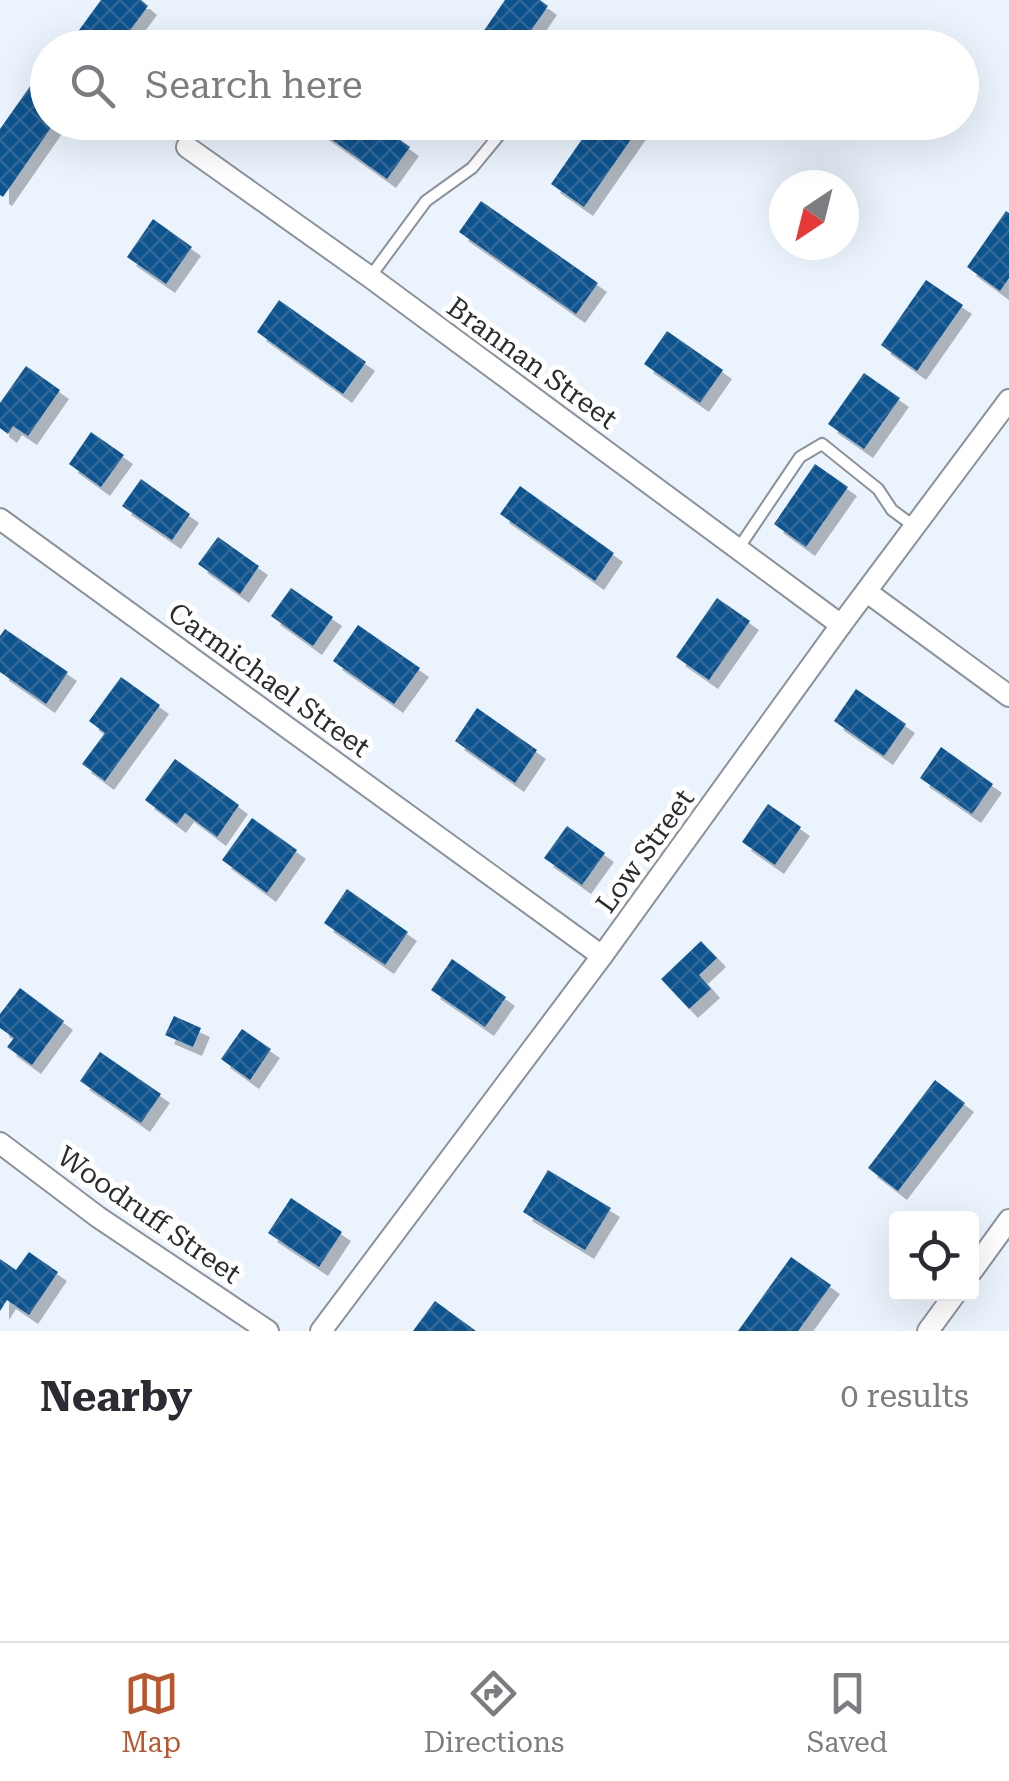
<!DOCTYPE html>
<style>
:root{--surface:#fff;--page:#f2f2f3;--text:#2b2b33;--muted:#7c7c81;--line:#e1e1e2;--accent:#bb552b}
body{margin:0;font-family:"Roboto Serif",serif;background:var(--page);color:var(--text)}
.controls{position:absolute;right:30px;bottom:30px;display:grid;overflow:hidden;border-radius:10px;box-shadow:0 10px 40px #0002}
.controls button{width:90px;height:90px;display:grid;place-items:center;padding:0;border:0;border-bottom:2px solid var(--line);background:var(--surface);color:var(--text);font:50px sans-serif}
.compass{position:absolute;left:769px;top:170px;width:90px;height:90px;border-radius:50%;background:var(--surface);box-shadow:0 10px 40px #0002;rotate:215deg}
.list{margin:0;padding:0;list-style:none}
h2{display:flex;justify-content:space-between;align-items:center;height:130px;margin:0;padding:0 40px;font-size:42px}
h2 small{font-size:32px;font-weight:400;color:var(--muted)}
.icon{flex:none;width:55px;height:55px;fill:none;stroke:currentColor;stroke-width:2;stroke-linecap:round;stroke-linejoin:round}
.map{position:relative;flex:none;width:1009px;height:1331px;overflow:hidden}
.search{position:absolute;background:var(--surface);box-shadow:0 10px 40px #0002;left:30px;right:30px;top:30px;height:110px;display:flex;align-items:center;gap:25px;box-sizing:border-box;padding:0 35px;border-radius:55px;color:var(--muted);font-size:38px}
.sheet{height:310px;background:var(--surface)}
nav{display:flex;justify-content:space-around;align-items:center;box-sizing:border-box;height:140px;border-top:2px solid var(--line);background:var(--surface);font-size:28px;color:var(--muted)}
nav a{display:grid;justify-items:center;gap:5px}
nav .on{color:var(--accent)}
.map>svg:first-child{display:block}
.building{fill:url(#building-cross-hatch);filter:url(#shadow)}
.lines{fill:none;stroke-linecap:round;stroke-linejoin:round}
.lane-casing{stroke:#8b929b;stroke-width:14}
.street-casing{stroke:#8b929b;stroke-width:24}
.lane{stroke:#fff;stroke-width:10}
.street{stroke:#fff;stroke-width:20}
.labels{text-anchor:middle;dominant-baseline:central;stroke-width:10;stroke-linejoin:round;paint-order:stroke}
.street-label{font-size:28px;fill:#2a2d30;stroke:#fff}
</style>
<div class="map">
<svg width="1009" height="1331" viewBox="0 0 1009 1331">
<defs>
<pattern id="building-cross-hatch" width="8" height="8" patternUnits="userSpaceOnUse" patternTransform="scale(2.5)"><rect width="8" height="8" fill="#0f528e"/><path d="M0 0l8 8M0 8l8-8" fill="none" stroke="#326898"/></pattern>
<filter id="shadow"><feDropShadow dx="9" dy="9" stdDeviation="0" flood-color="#0004"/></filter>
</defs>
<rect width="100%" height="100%" fill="#ebf4fd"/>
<!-- building -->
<g class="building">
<polygon points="101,0 141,0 148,6 117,48 66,48"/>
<polygon points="505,0 540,0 548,6 519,48 472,48"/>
<polygon points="31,85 48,96 48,122 55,122 3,197 0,195 0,129"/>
<polygon points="307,122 375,122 410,147 387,179"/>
<polygon points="594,122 643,122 584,207 551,184"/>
<polygon points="481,201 598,283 576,314 459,232"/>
<polygon points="1006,211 1009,213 1009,278 1000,291 967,267"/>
<polygon points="153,219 192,247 166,284 127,257"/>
<polygon points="926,280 963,305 917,371 881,345"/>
<polygon points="279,300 366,362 343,394 257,332"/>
<polygon points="667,331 723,370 700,403 644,364"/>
<polygon points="26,366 60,390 28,436 13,426 8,434 0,428 0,403"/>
<polygon points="864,373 900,398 864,449 828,424"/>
<polygon points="91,432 124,455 101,487 69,464"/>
<polygon points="815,464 848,487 806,547 774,524"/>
<polygon points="141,479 190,514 172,540 122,506"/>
<polygon points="520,486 614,553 595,581 500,514"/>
<polygon points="218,537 259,566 240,594 198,564"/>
<polygon points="291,588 333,617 313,646 271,616"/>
<polygon points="717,598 750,621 709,680 676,657"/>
<polygon points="358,625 420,668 394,704 333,661"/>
<polygon points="5,629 68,672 46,704 0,672 0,636"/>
<polygon points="121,677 160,705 105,781 82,764 105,733 89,721"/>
<polygon points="856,689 906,724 884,756 834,721"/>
<polygon points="477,708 537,750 515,783 455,741"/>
<polygon points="941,747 993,784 972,814 920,778"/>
<polygon points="175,759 239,805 217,837 185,813 177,824 145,800"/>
<polygon points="768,804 801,827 775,865 742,842"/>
<polygon points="252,818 297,850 267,893 222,860"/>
<polygon points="567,826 605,853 582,885 544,858"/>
<polygon points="347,889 408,932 385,965 324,923"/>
<polygon points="701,941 717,958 699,975 711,989 689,1009 661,979"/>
<polygon points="452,959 506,997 485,1027 431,990"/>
<polygon points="20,988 64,1021 32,1065 7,1047 14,1038 0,1028 0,1014"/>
<polygon points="174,1016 201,1028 193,1047 165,1035"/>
<polygon points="242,1029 271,1049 250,1080 221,1059"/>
<polygon points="100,1052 161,1094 141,1123 80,1081"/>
<polygon points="935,1080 965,1103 898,1191 868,1168"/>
<polygon points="548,1170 611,1208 585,1250 523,1212"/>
<polygon points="291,1198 342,1232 319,1267 268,1233"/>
<polygon points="29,1252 58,1272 29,1315 7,1300 0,1311 0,1259 16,1270"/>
<polygon points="791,1257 831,1285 798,1331 738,1331"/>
<polygon points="435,1301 476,1331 413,1331"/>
</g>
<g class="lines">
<defs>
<g id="lane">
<polyline points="370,277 426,201 472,168 510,122"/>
<polyline points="738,549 800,457 822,444 878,489 892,510 915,527"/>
</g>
<g id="street">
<polyline points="187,147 370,277 841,625"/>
<polyline points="0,519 602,956"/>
<polyline points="867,592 1009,696"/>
<polyline points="0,1143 98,1217 268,1331"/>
<polyline points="972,1271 1009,1220"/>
<polyline points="321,1331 602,956 841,625 1009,400"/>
<polyline points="928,1331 955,1294"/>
</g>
</defs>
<!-- lane casing -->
<use href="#lane" class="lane-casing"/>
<!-- street casing -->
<use href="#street" class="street-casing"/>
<!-- lane -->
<use href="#lane" class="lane"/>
<!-- street -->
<use href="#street" class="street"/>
</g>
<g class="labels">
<!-- street labels -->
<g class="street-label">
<text transform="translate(532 363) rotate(36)">Brannan Street</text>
<text transform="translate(269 680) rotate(36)">Carmichael Street</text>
<text transform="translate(645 851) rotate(-54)">Low Street</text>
<text transform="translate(149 1215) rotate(35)">Woodruff Street</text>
</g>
</g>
</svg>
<div class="controls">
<button><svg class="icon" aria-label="locate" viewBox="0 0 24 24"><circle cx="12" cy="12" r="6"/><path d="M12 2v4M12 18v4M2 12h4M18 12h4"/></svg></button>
</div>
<svg class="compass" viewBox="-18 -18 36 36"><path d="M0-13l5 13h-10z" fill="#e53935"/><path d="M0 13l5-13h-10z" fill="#7c7c81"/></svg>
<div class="search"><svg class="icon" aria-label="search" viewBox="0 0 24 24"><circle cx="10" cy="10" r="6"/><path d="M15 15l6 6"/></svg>Search here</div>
</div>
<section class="sheet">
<h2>Nearby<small>0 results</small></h2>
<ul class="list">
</ul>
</section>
<nav>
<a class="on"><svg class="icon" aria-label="map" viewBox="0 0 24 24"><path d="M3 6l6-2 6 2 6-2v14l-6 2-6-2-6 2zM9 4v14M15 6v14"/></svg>Map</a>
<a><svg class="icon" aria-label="directions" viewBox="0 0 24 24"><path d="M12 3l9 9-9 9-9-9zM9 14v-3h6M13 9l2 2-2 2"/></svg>Directions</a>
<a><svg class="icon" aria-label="saved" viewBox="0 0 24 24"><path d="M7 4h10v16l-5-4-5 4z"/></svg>Saved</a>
</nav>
